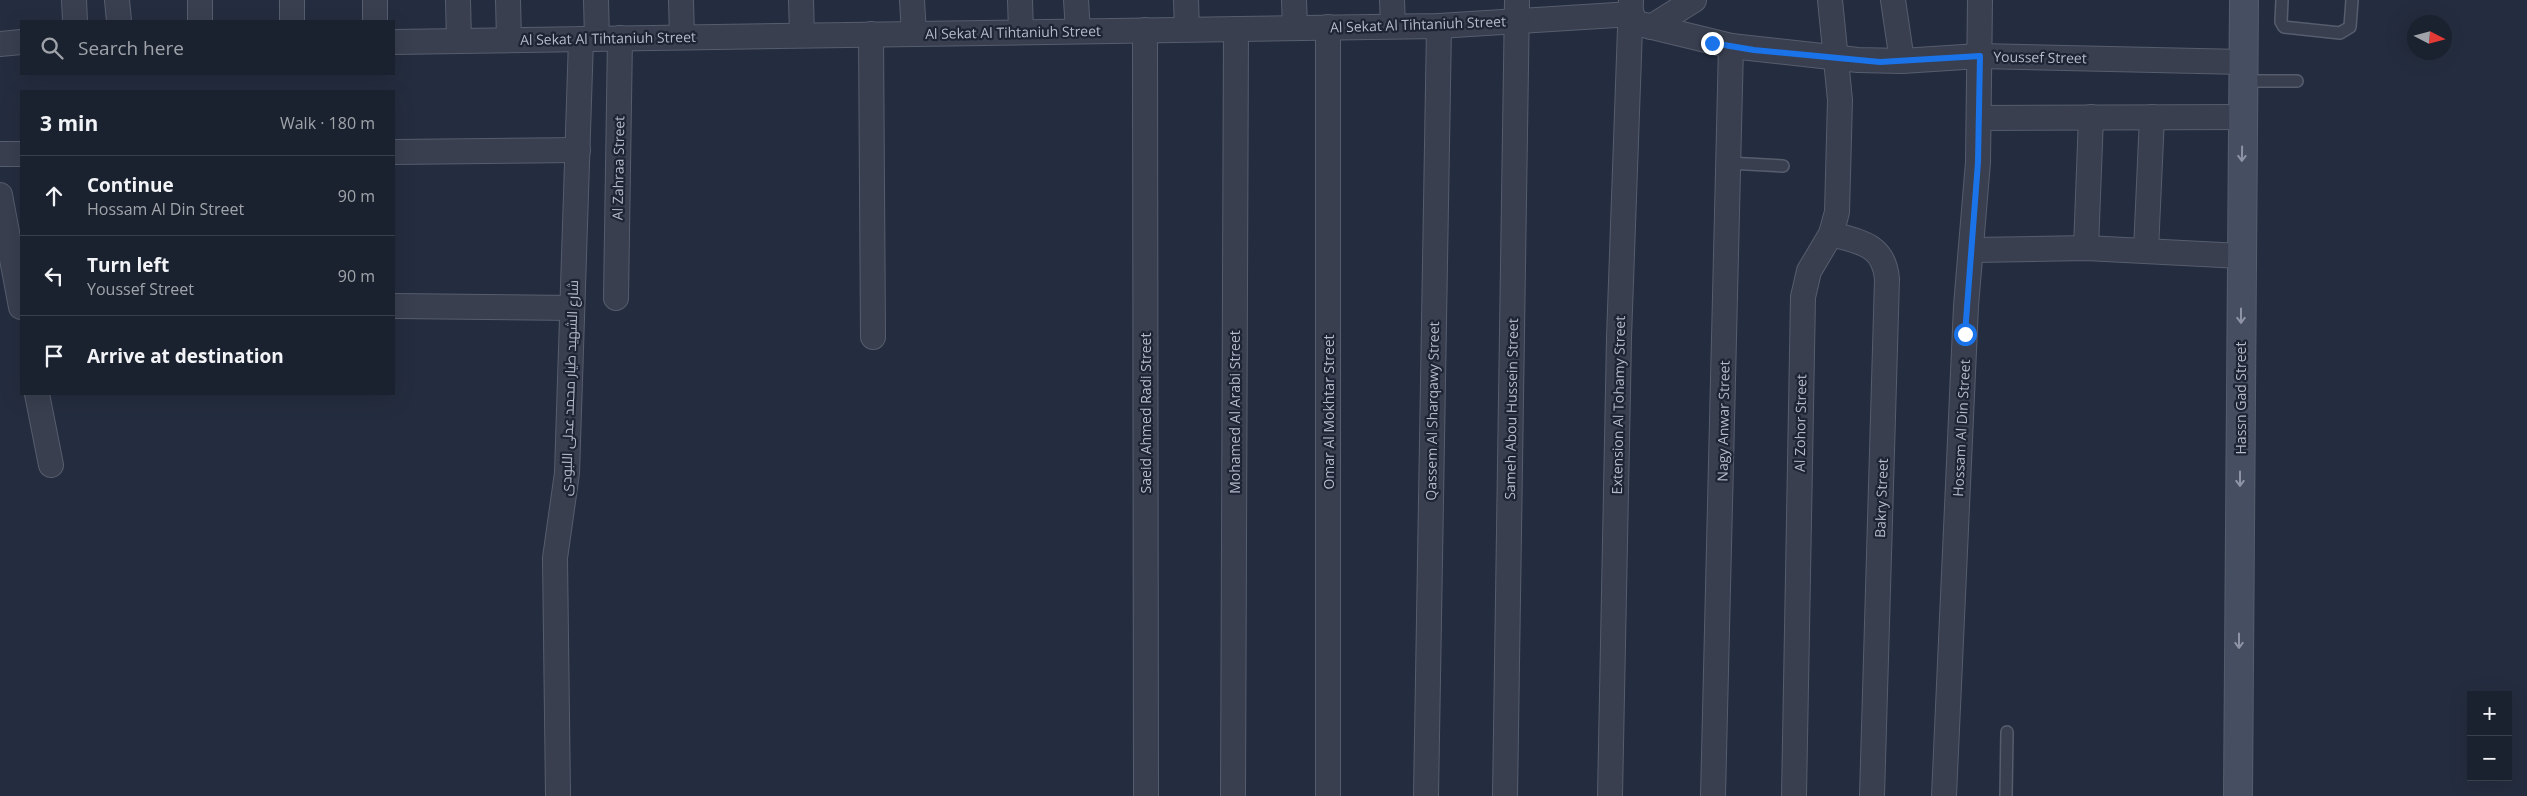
<!DOCTYPE html>
<meta charset="utf-8">
<style>
:root{--surface:#1b222f;--page:#282f3b;--text:#f1f3f6;--muted:#a0a4aa;--line:#393f4b}
body{margin:0;font-family:"Open Sans",Cairo,sans-serif;background:var(--page);color:var(--text)}
.controls{position:absolute;right:15px;bottom:15px;display:grid;overflow:hidden;border-radius:0px;box-shadow:0 5px 20px #0002}
.controls button{width:45px;height:45px;display:grid;place-items:center;padding:0;border:0;border-bottom:1px solid var(--line);background:var(--surface);color:var(--text);font:25px sans-serif}
.compass{position:absolute;left:2407px;top:15px;width:45px;height:45px;border-radius:50%;background:var(--surface);box-shadow:0 5px 20px #0002;rotate:96deg}
.stop{position:absolute;width:15px;height:15px;margin:-11px;border:4px solid #1a73e8;border-radius:50%;background:#fff}
.stop.end{background:#1a73e8;border-color:#fff;box-shadow:0 1px 5px #0008}
.list{margin:0;padding:0;list-style:none}
h2{display:flex;justify-content:space-between;align-items:center;height:65px;margin:0;padding:0 20px;font-size:21px}
h2 small{font-size:16px;font-weight:400;color:var(--muted)}
.list li{display:grid;grid-template-columns:32px 1fr auto;gap:15px;align-items:center;box-sizing:border-box;height:80px;padding:0 20px;border-top:1px solid var(--line)}
.list b{display:block;font-size:19px;white-space:nowrap}
.list p{margin:0;font-size:16px;white-space:nowrap;color:var(--muted)}
.list em{font-size:16px;font-style:normal;color:var(--muted)}
.icon{flex:none;width:28px;height:28px;fill:none;stroke:currentColor;stroke-width:2;stroke-linecap:round;stroke-linejoin:round}
.map{position:relative;flex:none;width:2527px;height:796px;overflow:hidden}
.search{position:absolute;background:var(--surface);box-shadow:0 5px 20px #0002;left:20px;top:20px;width:375px;height:55px;display:flex;align-items:center;gap:12px;box-sizing:border-box;padding:0 18px;border-radius:0px;color:var(--muted);font-size:19px}
.panel{position:absolute;background:var(--surface);box-shadow:0 5px 20px #0002;left:20px;top:90px;width:375px;height:305px;border-radius:0px}
.map>svg:first-child{display:block}
.lines{fill:none;stroke-linecap:round;stroke-linejoin:round}
.service-casing{stroke:#565d6d;stroke-width:14}
.minor-casing{stroke:#565d6d;stroke-width:26}
.secondary-casing{stroke:#565d6d;stroke-width:30}
.service{stroke:#393f4f;stroke-width:11}
.minor{stroke:#393f4f;stroke-width:24}
.secondary{stroke:#464e62;stroke-width:28}
.oneway{stroke:#8e94a6}
.route{stroke:#1a73e8;stroke-width:6}
.labels{text-anchor:middle;dominant-baseline:central;stroke-width:4.5;stroke-linejoin:round;paint-order:stroke}
.street-label{font-size:14px;fill:#b5baca;stroke:#1d2434}
</style>
<div class="map">
<svg width="2527" height="796" viewBox="0 0 2527 796">
<rect width="100%" height="100%" fill="#242d3f"/>
<g class="lines">
<defs>
<g id="service">
<polyline points="2282,0 2281,22 2284,27 2340,33 2350,27 2352,0"/>
<polyline points="2244,81 2297,81"/>
<polyline points="1729,163 1783,166"/>
<polyline points="2006,796 2007,732"/>
</g>
<g id="minor">
<polyline points="74,0 75,21"/>
<polyline points="117,0 119,21"/>
<polyline points="200,0 200,21"/>
<polyline points="292,0 292,21"/>
<polyline points="375,0 375,21"/>
<polyline points="458,0 459,41"/>
<polyline points="508,0 509,40"/>
<polyline points="596,0 597,39"/>
<polyline points="681,0 682,37"/>
<polyline points="801,0 802,35"/>
<polyline points="912,0 914,34"/>
<polyline points="1020,0 1021,32"/>
<polyline points="1076,0 1078,31"/>
<polyline points="1186,0 1187,29"/>
<polyline points="1294,0 1295,28"/>
<polyline points="1392,0 1393,26"/>
<polyline points="1893,0 1902,61"/>
<polyline points="1632,22 1731,46 1858,60 1902,61 1979,56 2243,62"/>
<polyline points="1328,27 1328,796"/>
<polyline points="1651,27 1694,0"/>
<polyline points="1145,30 1146,796"/>
<polyline points="871,34 873,337"/>
<polyline points="394,42 1439,26 1632,14"/>
<polyline points="0,44 21,42"/>
<polyline points="1979,118 2243,117"/>
<polyline points="394,152 578,150"/>
<polyline points="0,154 21,154"/>
<polyline points="0,195 21,307"/>
<path d="M1831 234C1860 242 1884 244 1887 279L1872 796"/>
<polyline points="2086,248 2091,117"/>
<polyline points="1972,250 2086,248 2241,256"/>
<polyline points="2146,250 2152,117"/>
<polyline points="616,298 620,38"/>
<polyline points="394,306 572,308"/>
<polyline points="37,394 51,465"/>
<polyline points="558,796 555,558 567,473 581,39"/>
<polyline points="1233,796 1236,29"/>
<polyline points="1426,796 1439,26"/>
<polyline points="1505,796 1517,0"/>
<polyline points="1610,796 1619,338 1631,0"/>
<polyline points="1713,796 1731,46"/>
<polyline points="1794,796 1803,297 1809,271 1831,234 1837,212 1840,100 1830,0"/>
<polyline points="1944,796 1966,306 1978,162 1980,0"/>
</g>
<polyline id="secondary" points="2238,796 2244,0"/>
</defs>
<!-- service casing -->
<use href="#service" class="service-casing"/>
<!-- minor casing -->
<use href="#minor" class="minor-casing"/>
<!-- secondary casing -->
<use href="#secondary" class="secondary-casing"/>
<!-- service -->
<use href="#service" class="service"/>
<!-- minor -->
<use href="#minor" class="minor"/>
<!-- secondary -->
<use href="#secondary" class="secondary"/>
</g>
<!-- one-way arrows -->
<defs><path id="oneway-shaft" d="M-6 0H5M1.5-3L5.5 0L1.5 3" fill="none" stroke-width="1.6" stroke-linecap="round" stroke-linejoin="round" transform="scale(1.25)"/></defs>
<g class="oneway">
<use href="#oneway-shaft" transform="translate(2242 154) rotate(91)"/>
<use href="#oneway-shaft" transform="translate(2241 316) rotate(90)"/>
<use href="#oneway-shaft" transform="translate(2240 479) rotate(90)"/>
<use href="#oneway-shaft" transform="translate(2239 641) rotate(90)"/>
</g>
<g class="lines">
<!-- route -->
<polyline class="route" points="1712,43 1754,50 1880,62 1980,56 1978,162 1965,334"/>
</g>
<g class="labels">
<!-- street labels -->
<g class="street-label">
<text transform="translate(1418 24) rotate(-2)">Al Sekat Al Tihtaniuh Street</text>
<text transform="translate(1013 32) rotate(-1)">Al Sekat Al Tihtaniuh Street</text>
<text transform="translate(608 38) rotate(-1)">Al Sekat Al Tihtaniuh Street</text>
<text transform="translate(2040 57) rotate(1)">Youssef Street</text>
<text transform="translate(618 168) rotate(-89)">Al Zahraa Street</text>
<text transform="translate(569 388) rotate(-88)">شارع الشهيد طيار محمد عدلى اللبودى</text>
<text transform="translate(2240 398) rotate(-90)">Hassn Gad Street</text>
<text transform="translate(1618 405) rotate(-89)">Extension Al Tohamy Street</text>
<text transform="translate(1511 409) rotate(-89)">Sameh Abou Hussein Street</text>
<text transform="translate(1432 411) rotate(-89)">Qassem Al Sharqawy Street</text>
<text transform="translate(1234 412) rotate(-90)">Mohamed Al Arabi Street</text>
<text transform="translate(1328 412) rotate(-90)">Omar Al Mokhtar Street</text>
<text transform="translate(1145 413) rotate(-90)">Saeid Ahmed Radi Street</text>
<text transform="translate(1723 421) rotate(-89)">Nagy Anwar Street</text>
<text transform="translate(1800 423) rotate(-89)">Al Zohor Street</text>
<text transform="translate(1961 428) rotate(-87)">Hossam Al Din Street</text>
<text transform="translate(1881 498) rotate(-88)">Bakry Street</text>
</g>
</g>
</svg>
<div class="controls">
<button>+</button>
<button>−</button>
</div>
<svg class="compass" viewBox="-18 -18 36 36"><path d="M0-13l5 13h-10z" fill="#e53935"/><path d="M0 13l5-13h-10z" fill="#a0a4aa"/></svg>
<div class="stop" style="left:1965px;top:334px"></div>
<div class="stop end" style="left:1712px;top:43px"></div>
<div class="search"><svg class="icon" aria-label="search" viewBox="0 0 24 24"><circle cx="10" cy="10" r="6"/><path d="M15 15l6 6"/></svg>Search here</div>
<section class="panel">
<h2>3 min<small>Walk · 180 m</small></h2>
<ul class="list">
<li><svg class="icon" aria-label="ahead" viewBox="0 0 24 24"><path d="M12 20V5M6 11l6-6 6 6"/></svg><div><b>Continue</b><p>Hossam Al Din Street</p></div><em>90 m</em></li>
<li><svg class="icon" aria-label="left" viewBox="0 0 24 24"><path d="M17 20v-9H6M10 6l-5 5 5 5"/></svg><div><b>Turn left</b><p>Youssef Street</p></div><em>90 m</em></li>
<li><svg class="icon" aria-label="arrive" viewBox="0 0 24 24"><path d="M6 21V4h12l-3 4 3 4H6"/></svg><div><b>Arrive at destination</b></div></li>
</ul>
</section>
</div>
